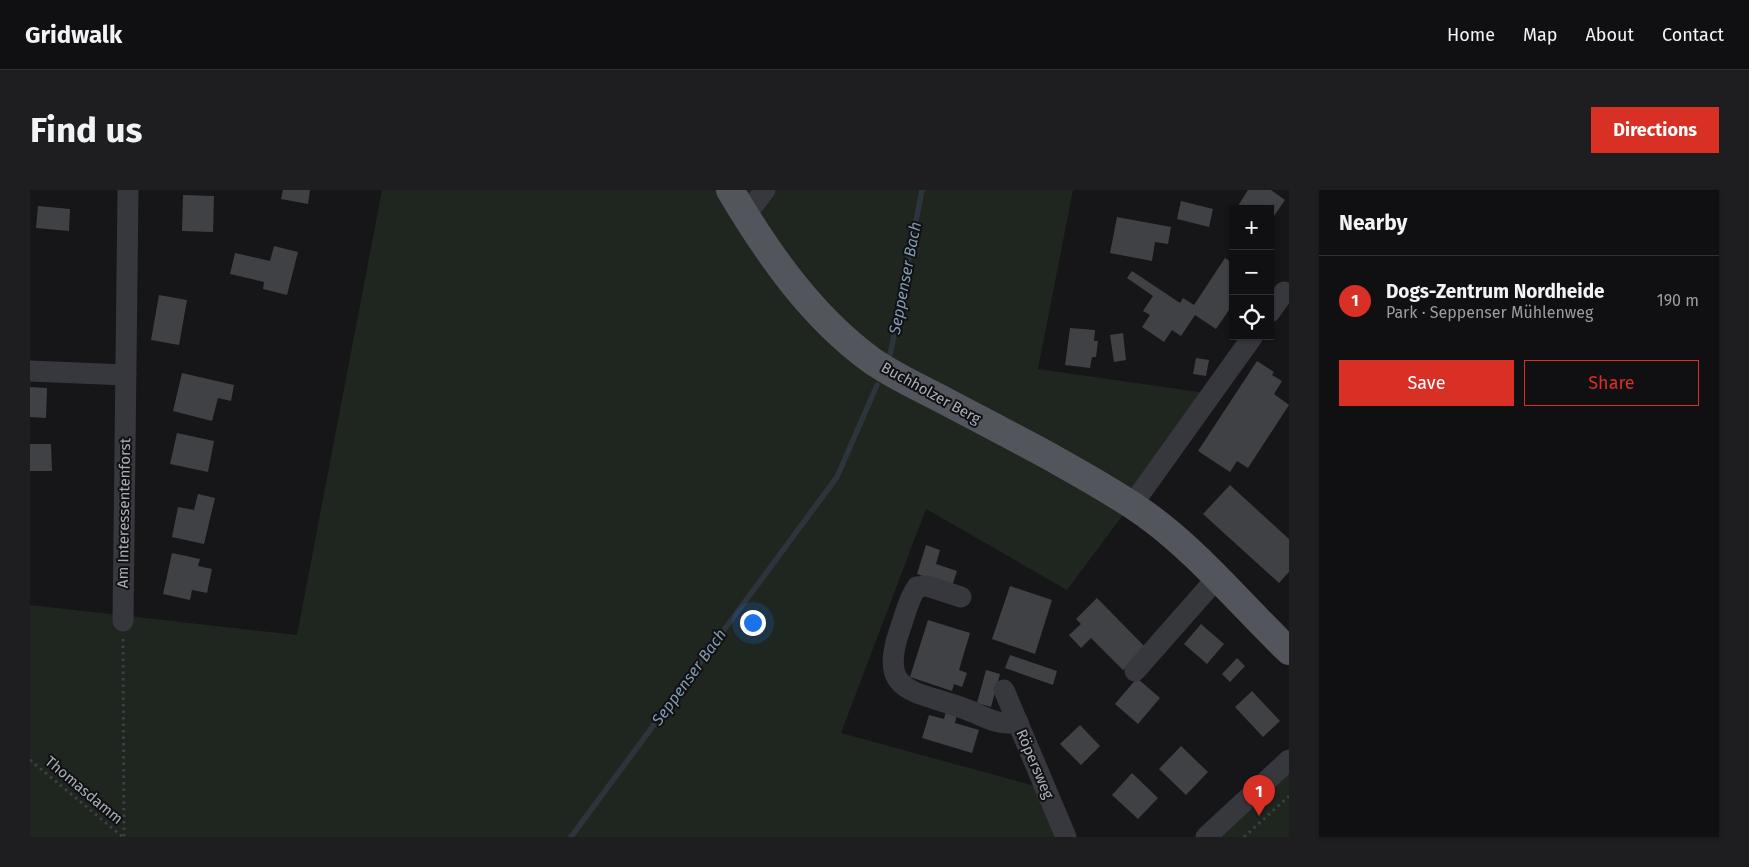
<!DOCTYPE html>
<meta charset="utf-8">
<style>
:root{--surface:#101012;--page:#1e1e20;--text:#f1f3f6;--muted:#9c9d9f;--line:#303032;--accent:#d93025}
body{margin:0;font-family:"Fira Sans",sans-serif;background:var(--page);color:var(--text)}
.controls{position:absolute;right:15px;top:15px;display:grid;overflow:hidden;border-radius:0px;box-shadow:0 1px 4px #0004}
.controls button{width:45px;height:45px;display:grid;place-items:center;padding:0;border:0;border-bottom:1px solid var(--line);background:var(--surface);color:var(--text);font:25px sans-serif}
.you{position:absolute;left:722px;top:432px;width:18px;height:18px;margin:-12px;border:4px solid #fff;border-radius:50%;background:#1a73e8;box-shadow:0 0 0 8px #1a73e833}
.badge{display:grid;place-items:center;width:32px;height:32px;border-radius:50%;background:var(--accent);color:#fff;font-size:16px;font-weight:700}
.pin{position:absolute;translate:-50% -41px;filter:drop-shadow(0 1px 2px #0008)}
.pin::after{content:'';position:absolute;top:26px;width:18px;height:15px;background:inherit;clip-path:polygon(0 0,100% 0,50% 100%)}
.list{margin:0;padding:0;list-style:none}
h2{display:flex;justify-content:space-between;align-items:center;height:65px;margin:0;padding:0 20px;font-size:21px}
h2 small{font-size:16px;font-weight:400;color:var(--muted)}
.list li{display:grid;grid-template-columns:32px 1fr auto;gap:15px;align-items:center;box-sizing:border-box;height:90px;padding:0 20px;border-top:1px solid var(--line)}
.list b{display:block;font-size:19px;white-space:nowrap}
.list p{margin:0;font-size:16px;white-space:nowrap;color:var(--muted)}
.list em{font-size:16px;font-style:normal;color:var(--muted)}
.actions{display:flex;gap:10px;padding:15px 20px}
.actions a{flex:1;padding:11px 0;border:1px solid var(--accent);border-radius:0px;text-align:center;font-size:18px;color:var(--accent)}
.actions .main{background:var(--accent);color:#fff}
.icon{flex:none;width:28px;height:28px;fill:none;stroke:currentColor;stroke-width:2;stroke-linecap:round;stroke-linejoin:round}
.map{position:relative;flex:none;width:1259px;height:647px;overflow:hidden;border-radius:0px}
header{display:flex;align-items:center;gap:30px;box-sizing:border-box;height:70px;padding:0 25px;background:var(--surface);border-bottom:1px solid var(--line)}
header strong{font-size:24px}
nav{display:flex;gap:28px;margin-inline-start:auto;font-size:18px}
.intro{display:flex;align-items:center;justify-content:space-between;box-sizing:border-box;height:120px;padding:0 30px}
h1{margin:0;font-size:35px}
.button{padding:12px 22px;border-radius:0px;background:var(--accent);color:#fff;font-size:18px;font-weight:700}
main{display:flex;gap:30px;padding:0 30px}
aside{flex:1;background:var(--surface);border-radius:0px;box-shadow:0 1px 4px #0004}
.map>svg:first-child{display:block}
.green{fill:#1e261f}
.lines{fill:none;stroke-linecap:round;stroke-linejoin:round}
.stream{stroke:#2c353c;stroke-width:5.5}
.building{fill:#404145}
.path{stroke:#3d3f44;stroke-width:3;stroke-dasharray:2.5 4;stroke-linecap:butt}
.minor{stroke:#37383d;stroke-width:21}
.major{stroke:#53555c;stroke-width:28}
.labels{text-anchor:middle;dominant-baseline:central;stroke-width:4;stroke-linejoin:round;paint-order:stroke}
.street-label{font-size:15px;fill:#a8adb8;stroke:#111113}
.water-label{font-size:16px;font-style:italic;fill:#7f9bb3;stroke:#111113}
</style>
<header>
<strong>Gridwalk</strong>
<nav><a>Home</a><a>Map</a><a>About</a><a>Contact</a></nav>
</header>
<div class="intro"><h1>Find us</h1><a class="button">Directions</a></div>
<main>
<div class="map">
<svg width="1259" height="647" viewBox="0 0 1259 647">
<rect width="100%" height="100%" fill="#161618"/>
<!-- green -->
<g class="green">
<polygon points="352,0 1043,0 1008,179 1183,204 1037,400 896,319 811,543 1016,599 1036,647 0,647 0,415 267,445"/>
<polygon points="1259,570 1259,647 1176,647"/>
</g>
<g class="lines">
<!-- stream -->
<g class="stream">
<polyline points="857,172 861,161 892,0"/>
<polyline points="541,647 807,287 847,195"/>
</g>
</g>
<!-- building -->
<g class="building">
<polygon points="253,0 280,0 278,14 251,9"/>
<polygon points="1218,0 1241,0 1255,10 1240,32 1240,19 1206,19"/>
<polygon points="153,5 184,6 183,42 152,41"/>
<polygon points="1151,11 1183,19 1179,37 1147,29"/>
<polygon points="8,16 40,19 39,41 6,38"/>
<polygon points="1087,27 1141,37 1138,54 1125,52 1122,71 1080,63"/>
<polygon points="244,56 268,62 257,105 233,99 234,92 200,84 205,63 240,71"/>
<polygon points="1195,68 1203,73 1203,114 1186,139 1165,125 1151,146 1142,140 1134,152 1112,137 1120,125 1113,121 1123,106 1097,88 1102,81 1150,113 1153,108 1164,115"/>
<polygon points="129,105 157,110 149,155 121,150"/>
<polygon points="1040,138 1065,140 1064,151 1068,151 1066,167 1062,167 1060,178 1035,175"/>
<polygon points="1093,143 1096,170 1084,172 1080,145"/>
<polygon points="1166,168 1179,170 1176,186 1163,184"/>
<polygon points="1227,171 1244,182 1242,185 1252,191 1244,204 1259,215 1218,278 1207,271 1200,282 1168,261"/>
<polygon points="152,183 204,195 201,211 188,208 182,231 143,221"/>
<polygon points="0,197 17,198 16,228 0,227"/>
<polygon points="147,243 184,251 178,282 140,274"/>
<polygon points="0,254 21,254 22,281 0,281"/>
<polygon points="1200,295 1259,349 1259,382 1249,393 1173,324"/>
<polygon points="168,304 185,308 174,354 142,347 148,317 164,320"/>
<polygon points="896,355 910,360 906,374 927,381 922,396 887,384"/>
<polygon points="142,363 170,369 168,376 182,379 177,403 162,400 160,410 133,404"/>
<polygon points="980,396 1022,410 1005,464 962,449"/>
<polygon points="1067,408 1116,458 1093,480 1061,448 1051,458 1039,445 1051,434 1046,429"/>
<polygon points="898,430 940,443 929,480 937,483 932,497 924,494 922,501 880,487"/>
<polygon points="1171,434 1194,454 1177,474 1154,454"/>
<polygon points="980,465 1027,481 1023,495 975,478"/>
<polygon points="1207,468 1215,476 1200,492 1192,484"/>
<polygon points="956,480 970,484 961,517 947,513"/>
<polygon points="1107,488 1130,508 1108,534 1085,514"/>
<polygon points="1222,501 1250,531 1233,547 1205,517"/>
<polygon points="916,521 927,524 925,533 949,540 942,563 892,548 899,525 914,529"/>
<polygon points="1050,535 1070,556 1051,575 1030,554"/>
<polygon points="1151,556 1178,582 1156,605 1129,579"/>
<polygon points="1102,583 1128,608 1108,629 1082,605"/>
</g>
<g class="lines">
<!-- path -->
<g class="path">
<polyline points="93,449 94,647"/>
<polyline points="0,570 93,647"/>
<polyline points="1214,647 1259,606"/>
</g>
<!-- minor -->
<g class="minor">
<polyline points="715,26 735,0"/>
<polyline points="1240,122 1254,102"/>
<polyline points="0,181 96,185"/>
<polyline points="1102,315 1223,146"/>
<path d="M931 407 897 396 887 397C878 409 875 426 870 439 848 503 882 500 930 517 951 524 966 537 988 532"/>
<polyline points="93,431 98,0"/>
<polyline points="1105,481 1186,389"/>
<polyline points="974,500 1036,647"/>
<polyline points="1176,647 1259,570"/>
</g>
<!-- major -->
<path class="major" d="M700 0C738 64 781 126 841 170 865 187 891 198 917 212 979 245 1043 277 1102 315 1162 354 1208 412 1259 461"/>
</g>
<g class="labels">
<!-- street labels -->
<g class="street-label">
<text transform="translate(901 203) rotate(29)">Buchholzer Berg</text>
<text transform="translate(94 323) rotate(-89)">Am Interessentenforst</text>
<text transform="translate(1005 574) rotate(67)">Röpersweg</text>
<text transform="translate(54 600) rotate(40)">Thomasdamm</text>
</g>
<!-- water labels -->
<g class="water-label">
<text transform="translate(875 88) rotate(-79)">Seppenser Bach</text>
<text transform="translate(659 487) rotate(-54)">Seppenser Bach</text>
</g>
</g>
</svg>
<div class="controls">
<button>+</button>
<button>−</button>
<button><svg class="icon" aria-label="locate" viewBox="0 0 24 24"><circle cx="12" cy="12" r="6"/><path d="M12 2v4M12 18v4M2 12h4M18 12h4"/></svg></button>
</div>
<div class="you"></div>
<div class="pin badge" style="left:1229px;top:626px">1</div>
</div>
<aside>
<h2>Nearby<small></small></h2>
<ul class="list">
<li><span class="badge">1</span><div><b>Dogs-Zentrum Nordheide</b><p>Park · Seppenser Mühlenweg</p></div><em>190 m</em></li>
</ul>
<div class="actions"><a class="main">Save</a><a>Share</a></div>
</aside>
</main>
